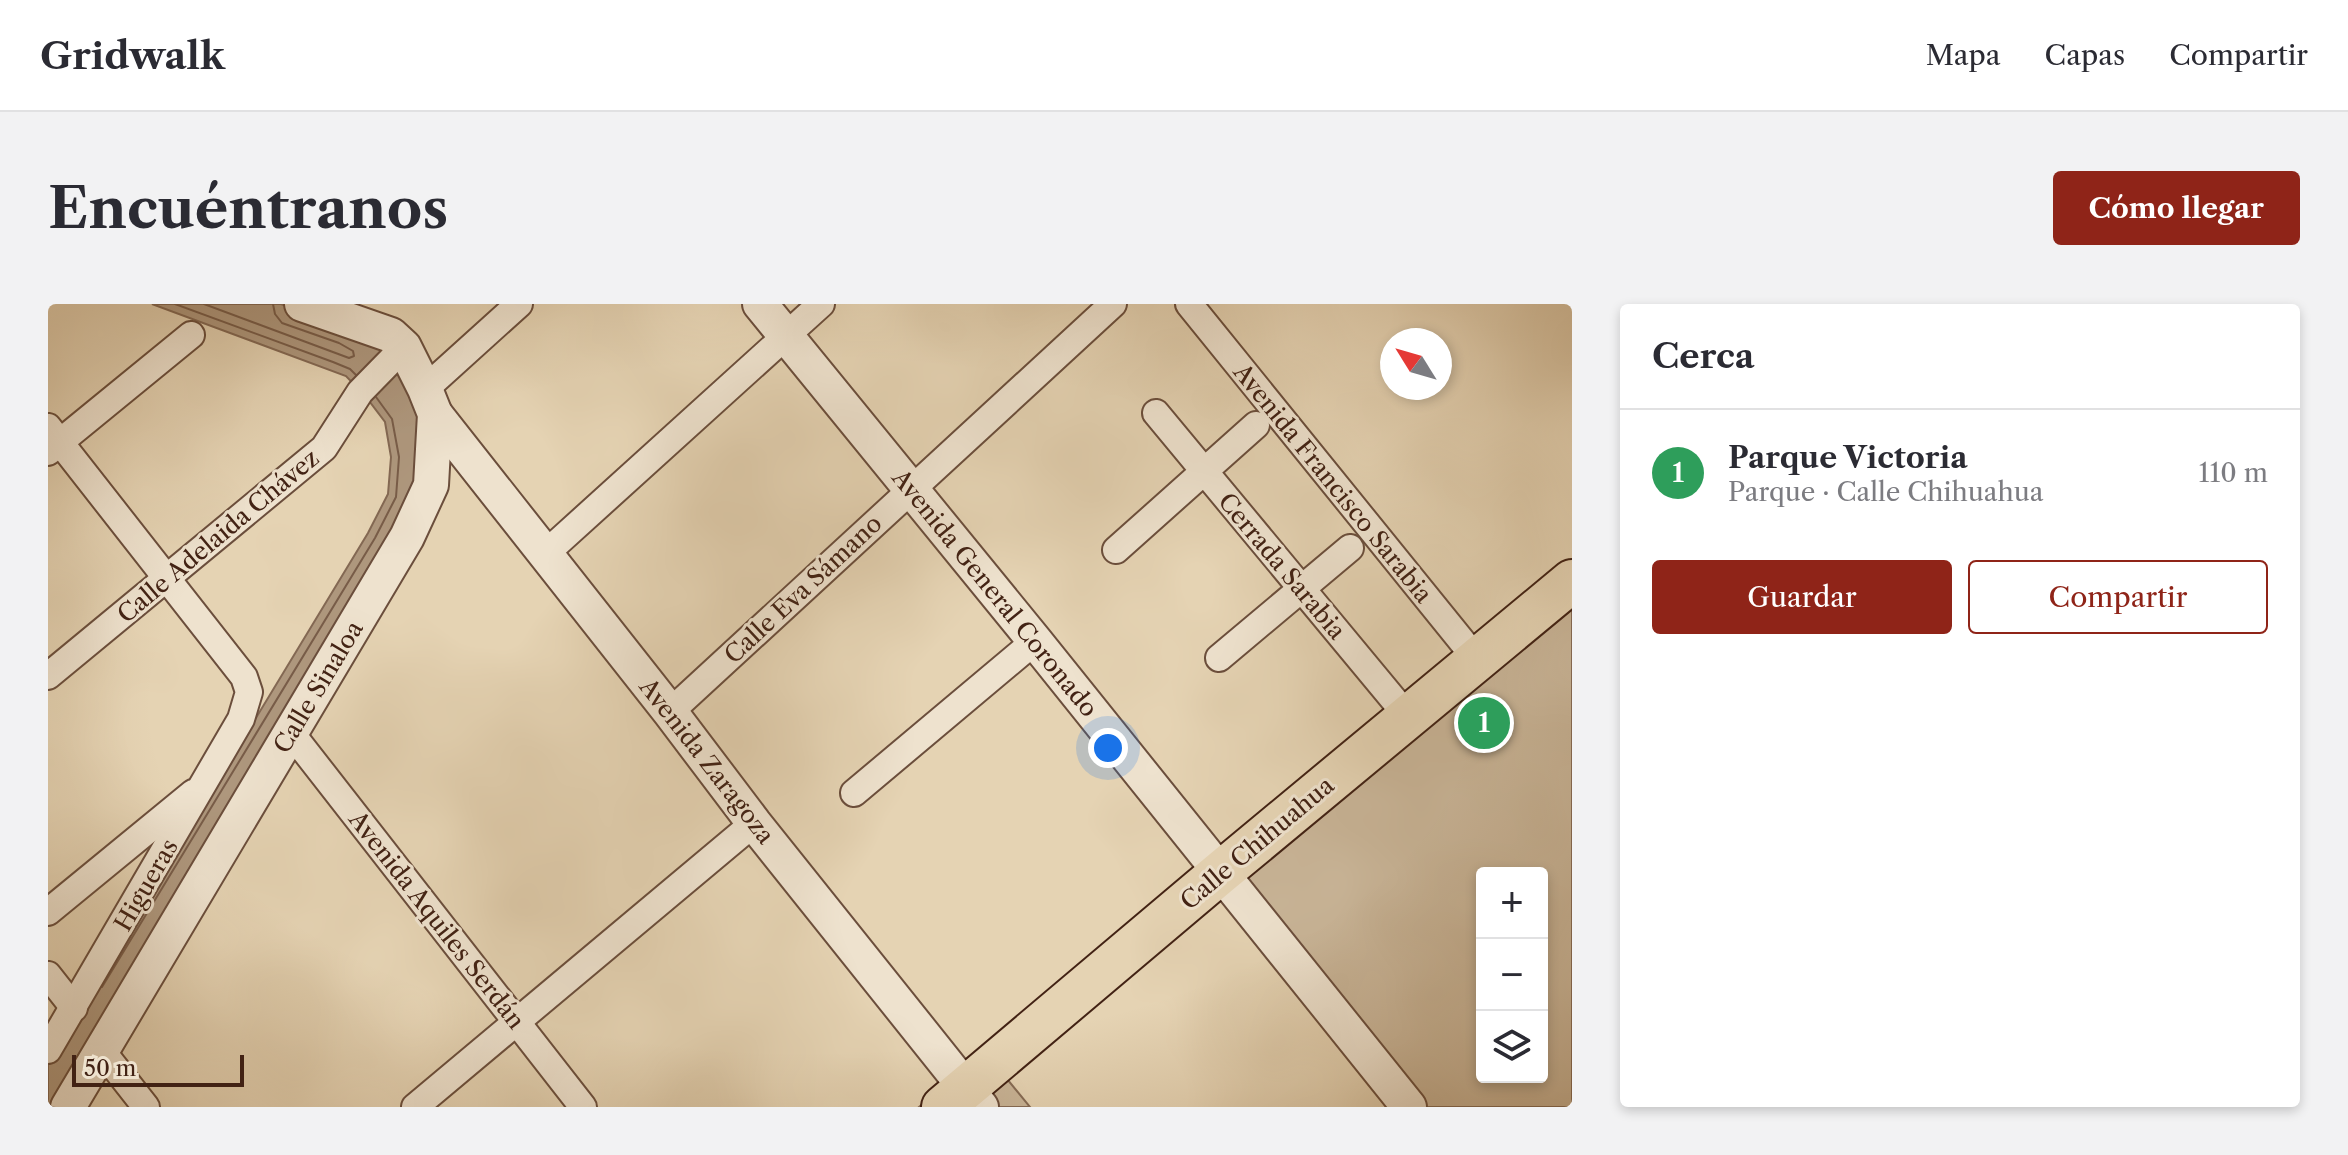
<!DOCTYPE html>
<html lang="es">
<meta charset="utf-8">
<style>
:root{--surface:#fff;--page:#f2f2f3;--text:#2b2b33;--muted:#7c7c81;--line:#e1e1e2;--accent:#8f2418}
body{margin:0;font-family:"Libre Caslon Text",serif;background:var(--page);color:var(--text)}
.controls{position:absolute;right:24px;bottom:24px;display:grid;overflow:hidden;border-radius:8px;box-shadow:0 4px 12px #0003}
.controls button{width:72px;height:72px;display:grid;place-items:center;padding:0;border:0;border-bottom:2px solid var(--line);background:var(--surface);color:var(--text);font:40px sans-serif}
.compass{position:absolute;left:1332px;top:24px;width:72px;height:72px;border-radius:50%;background:var(--surface);box-shadow:0 4px 12px #0003;rotate:307deg}
.scale{position:absolute;left:24px;bottom:20px;width:172px;box-sizing:border-box;padding-left:8px;border:4px solid #422214;border-top:0;font-size:22px;line-height:28px;white-space:nowrap;color:#422214;-webkit-text-stroke:6px #eee2ce;paint-order:stroke}
.you{position:absolute;left:1060px;top:444px;width:28px;height:28px;margin:-20px;border:6px solid #fff;border-radius:50%;background:#1a73e8;box-shadow:0 0 0 12px #1a73e833}
.badge{display:grid;place-items:center;width:52px;height:52px;border-radius:50%;background:var(--accent);color:#fff;font-size:26px;font-weight:700}
.pin{position:absolute;translate:-50% -50%;border:4px solid #fff;box-shadow:0 2px 8px #0006}
.list{margin:0;padding:0;list-style:none}
h2{display:flex;justify-content:space-between;align-items:center;height:104px;margin:0;padding:0 32px;font-size:34px}
h2 small{font-size:26px;font-weight:400;color:var(--muted)}
.list li{display:grid;grid-template-columns:52px 1fr auto;gap:24px;align-items:center;box-sizing:border-box;height:128px;padding:0 32px;border-top:2px solid var(--line)}
.list b{display:block;font-size:30px;white-space:nowrap}
.list p{margin:0;font-size:26px;white-space:nowrap;color:var(--muted)}
.list em{font-size:26px;font-style:normal;color:var(--muted)}
.actions{display:flex;gap:16px;padding:24px 32px}
.actions a{flex:1;padding:18px 0;border:2px solid var(--accent);border-radius:8px;text-align:center;font-size:28px;color:var(--accent)}
.actions .main{background:var(--accent);color:#fff}
.icon{flex:none;width:44px;height:44px;fill:none;stroke:currentColor;stroke-width:2;stroke-linecap:round;stroke-linejoin:round}
.map{position:relative;flex:none;width:1524px;height:803px;overflow:hidden;border-radius:8px}
header{display:flex;align-items:center;gap:48px;box-sizing:border-box;height:112px;padding:0 40px;background:var(--surface);border-bottom:2px solid var(--line)}
header strong{font-size:38px}
nav{display:flex;gap:44px;margin-inline-start:auto;font-size:28px}
.intro{display:flex;align-items:center;justify-content:space-between;box-sizing:border-box;height:192px;padding:0 48px}
h1{margin:0;font-size:56px}
.button{padding:20px 36px;border-radius:8px;background:var(--accent);color:#fff;font-size:28px;font-weight:700}
main{display:flex;gap:48px;padding:0 48px}
aside{flex:1;background:var(--surface);border-radius:8px;box-shadow:0 4px 12px #0003}
.map>svg:first-child{display:block}
.green{fill:#c9b598;stroke:#866c56;stroke-width:2;fill-rule:evenodd}
.water{fill:#ae977d;stroke:#836853;stroke-width:2}
.lines{fill:none;stroke-linecap:round;stroke-linejoin:round}
.shore{stroke:#785c48;stroke-width:2}
.minor-casing{stroke:#6b4e3c;stroke-width:30}
.tertiary-casing{stroke:#6b4e3c;stroke-width:38}
.primary-casing{stroke:#422214;stroke-width:46}
.minor{stroke:#eee2ce;stroke-width:26}
.tertiary{stroke:#eee2ce;stroke-width:34}
.primary{stroke:#e5d3b3;stroke-width:42}
.labels{text-anchor:middle;dominant-baseline:central;stroke-width:6;stroke-linejoin:round;paint-order:stroke}
.street-label{font-size:24px;fill:#422214;stroke:#eee2ce}
</style>
<header>
<strong>Gridwalk</strong>
<nav><a>Mapa</a><a>Capas</a><a>Compartir</a></nav>
</header>
<div class="intro"><h1>Encuéntranos</h1><a class="button">Cómo llegar</a></div>
<main>
<div class="map">
<svg width="1524" height="803" viewBox="0 0 1524 803">
<rect width="100%" height="100%" fill="#e5d3b3"/>
<filter id="stains"><feTurbulence type="fractalNoise" baseFrequency=".0025" numOctaves="4"/><feColorMatrix values="0 0 0 0 .2 0 0 0 0 .09 0 0 0 0 .02 0 0 0 .5 -.17"/></filter>
<radialGradient id="worn" r=".72"><stop offset=".6" stop-color="#630" stop-opacity="0"/><stop offset="1" stop-color="#630" stop-opacity=".3"/></radialGradient>
<!-- green -->
<g class="green">
<path d="M1524 275V803H1368L1173 563ZM1434 569H1494V773H1434Z"/>
<polygon points="937,748 982,803 871,803"/>
</g>
<!-- water -->
<polygon class="water" points="104,0 233,0 299,23 331,40 371,94 368,201 12,803 0,803 0,757 320,229 340,190 343,153 337,118 318,93 298,72"/>
<g class="lines">
<!-- shore -->
<g class="shore">
<polyline points="127,0 285,58 302,65 308,71"/>
<polyline points="156,0 301,54 306,52 305,47 291,39 234,19 227,10 225,0"/>
<polyline points="54,683 327,234 348,193 351,153 344,115 328,93"/>
</g>
<defs>
<g id="minor">
<polyline points="1141,0 1430,357"/>
<polyline points="377,85 471,0"/>
<polyline points="1108,109 1361,414"/>
<polyline points="0,123 196,373 201,388 193,415 0,746"/>
<polyline points="0,148 143,31"/>
<polyline points="1068,246 1208,121"/>
<polyline points="497,250 773,0"/>
<polyline points="1171,354 1302,244"/>
<polyline points="0,372 276,144 312,88 356,43"/>
<polyline points="622,408 1065,0"/>
<polyline points="243,429 535,803"/>
<polyline points="806,489 987,337"/>
<polyline points="0,608 145,489"/>
<polyline points="0,671 26,704"/>
<polyline points="54,747 98,803"/>
<polyline points="367,803 706,519"/>
</g>
<g id="tertiary">
<polyline points="712,0 987,337 1361,803"/>
<polyline points="387,110 622,408 706,519 933,803"/>
<polyline points="20,803 359,233 383,181 387,110 377,85 356,43 343,31 254,0"/>
</g>
<polyline id="primary" points="895,803 1172,569 1524,277"/>
</defs>
<!-- minor casing -->
<use href="#minor" class="minor-casing"/>
<!-- tertiary casing -->
<use href="#tertiary" class="tertiary-casing"/>
<!-- primary casing -->
<use href="#primary" class="primary-casing"/>
<!-- minor -->
<use href="#minor" class="minor"/>
<!-- tertiary -->
<use href="#tertiary" class="tertiary"/>
<!-- primary -->
<use href="#primary" class="primary"/>
</g>
<g class="labels">
<!-- street labels -->
<g class="street-label">
<text transform="translate(1285 179) rotate(51)">Avenida Francisco Sarabia</text>
<text transform="translate(170 232) rotate(-40)">Calle Adelaida Chávez</text>
<text transform="translate(1234 262) rotate(50)">Cerrada Sarabia</text>
<text transform="translate(755 285) rotate(-43)">Calle Eva Sámano</text>
<text transform="translate(947 289) rotate(51)">Avenida General Coronado</text>
<text transform="translate(270 383) rotate(-59)">Calle Sinaloa</text>
<text transform="translate(659 457) rotate(52)">Avenida Zaragoza</text>
<text transform="translate(1209 539) rotate(-40)">Calle Chihuahua</text>
<text transform="translate(98 581) rotate(-60)">Higueras</text>
<text transform="translate(389 616) rotate(52)">Avenida Aquiles Serdán</text>
</g>
</g>
<rect width="100%" height="100%" filter="url(#stains)"/>
<rect width="100%" height="100%" fill="url(#worn)"/>
</svg>
<div class="controls">
<button>+</button>
<button>−</button>
<button><svg class="icon" aria-label="layers" viewBox="0 0 24 24"><path d="M12 4l9 5-9 5-9-5zM3 14l9 5 9-5"/></svg></button>
</div>
<svg class="compass" viewBox="-18 -18 36 36"><path d="M0-13l5 13h-10z" fill="#e53935"/><path d="M0 13l5-13h-10z" fill="#7c7c81"/></svg>
<div class="scale">50 m</div>
<div class="you"></div>
<div class="pin badge" style="left:1436px;top:419px;background:#2e9e5b">1</div>
</div>
<aside>
<h2>Cerca<small></small></h2>
<ul class="list">
<li><span class="badge" style="background:#2e9e5b">1</span><div><b>Parque Victoria</b><p>Parque · Calle Chihuahua</p></div><em>110 m</em></li>
</ul>
<div class="actions"><a class="main">Guardar</a><a>Compartir</a></div>
</aside>
</main>
